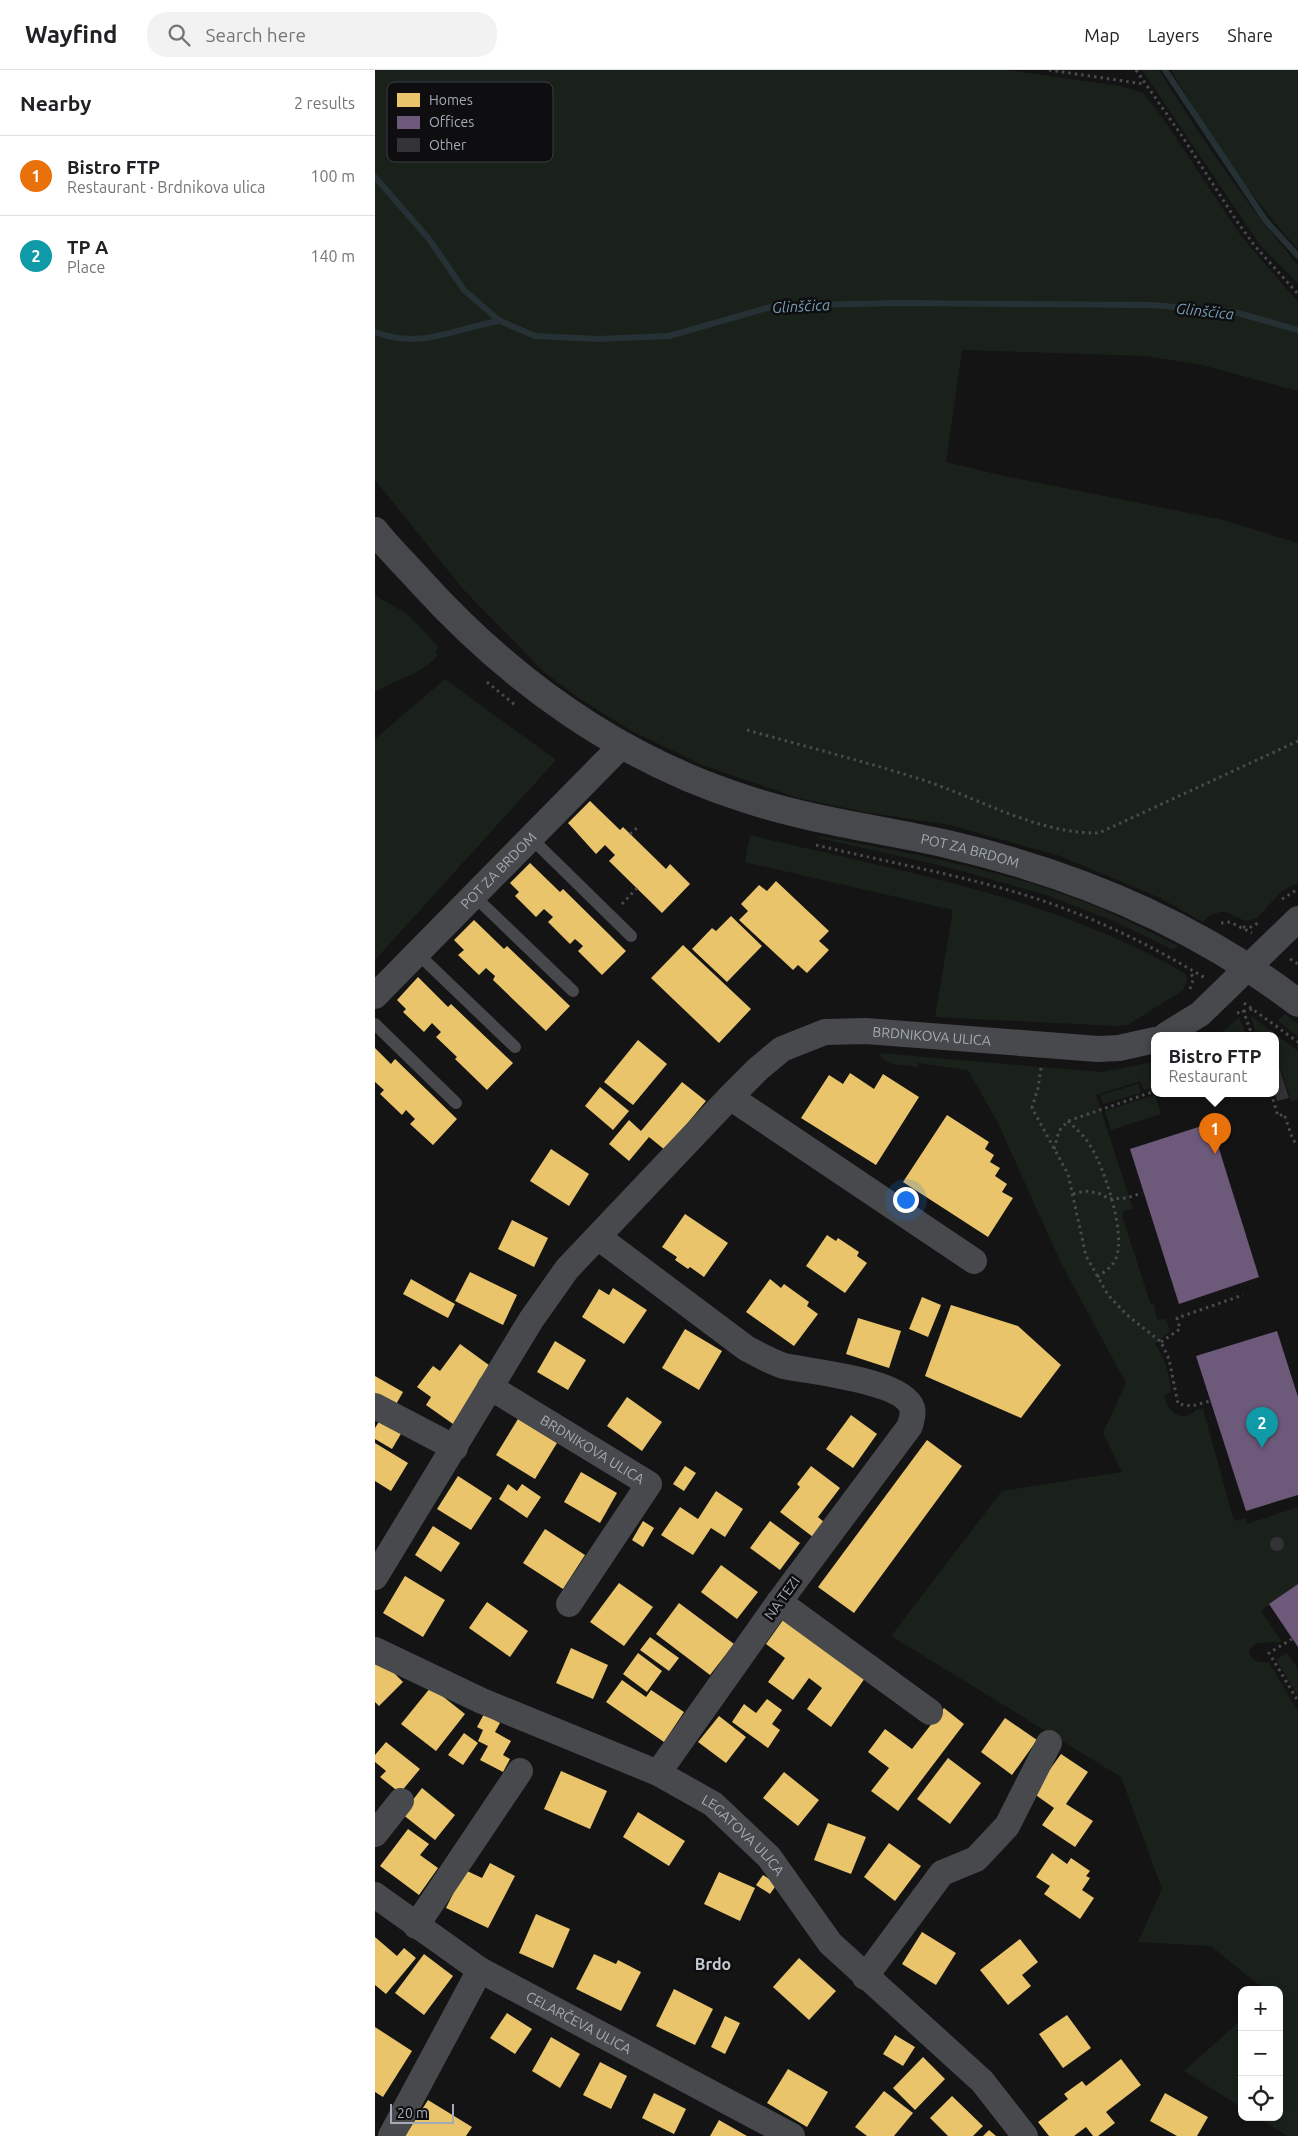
<!DOCTYPE html>
<meta charset="utf-8">
<style>
:root{--surface:#fff;--page:#f2f2f2;--text:#202124;--muted:#757577;--line:#e0e0e0;--accent:#71767d}
body{margin:0;font-family:Ubuntu,sans-serif;background:var(--page);color:var(--text)}
.controls{position:absolute;right:15px;bottom:15px;display:grid;overflow:hidden;border-radius:10px;box-shadow:0 2px 8px #0003}
.controls button{width:45px;height:45px;display:grid;place-items:center;padding:0;border:0;border-bottom:1px solid var(--line);background:var(--surface);color:var(--text);font:25px sans-serif}
.scale{position:absolute;left:15px;bottom:12px;width:64px;box-sizing:border-box;padding-left:5px;border:2px solid #a3abb6;border-top:0;font-size:14px;line-height:18px;white-space:nowrap;color:#a3abb6;-webkit-text-stroke:4px #0e0e10;paint-order:stroke}
.you{position:absolute;left:530px;top:1129px;width:18px;height:18px;margin:-12px;border:4px solid #fff;border-radius:50%;background:#1a73e8;box-shadow:0 0 0 8px #1a73e833}
.badge{display:grid;place-items:center;width:32px;height:32px;border-radius:50%;background:var(--accent);color:#fff;font-size:16px;font-weight:700}
.pin{position:absolute;translate:-50% -41px;filter:drop-shadow(0 1px 2px #0008)}
.pin::after{content:'';position:absolute;top:26px;width:18px;height:15px;background:inherit;clip-path:polygon(0 0,100% 0,50% 100%)}
.popup{position:absolute;left:776px;top:962px;width:128px;height:65px;box-sizing:border-box;display:grid;place-content:center;border-radius:10px;background:var(--surface);filter:drop-shadow(0 1px 4px #0005);font-size:16px;white-space:nowrap;color:var(--muted)}
.popup b{font-size:19px;color:var(--text)}
.popup::after{content:'';position:absolute;left:50%;top:100%;margin-left:-10px;border:10px solid transparent;border-top-color:var(--surface)}
.list{margin:0;padding:0;list-style:none}
h2{display:flex;justify-content:space-between;align-items:center;height:65px;margin:0;padding:0 20px;font-size:21px}
h2 small{font-size:16px;font-weight:400;color:var(--muted)}
.list li{display:grid;grid-template-columns:32px 1fr auto;gap:15px;align-items:center;box-sizing:border-box;height:80px;padding:0 20px;border-top:1px solid var(--line)}
.list b{display:block;font-size:19px;white-space:nowrap}
.list p{margin:0;font-size:16px;white-space:nowrap;color:var(--muted)}
.list em{font-size:16px;font-style:normal;color:var(--muted)}
.icon{flex:none;width:28px;height:28px;fill:none;stroke:currentColor;stroke-width:2;stroke-linecap:round;stroke-linejoin:round}
.map{position:relative;flex:none;width:923px;height:2066px;overflow:hidden}
header{display:flex;align-items:center;gap:30px;box-sizing:border-box;height:70px;padding:0 25px;background:var(--surface);border-bottom:1px solid var(--line)}
header strong{font-size:24px}
nav{display:flex;gap:28px;margin-inline-start:auto;font-size:18px}
.search{width:350px;height:45px;background:var(--page);display:flex;align-items:center;gap:12px;box-sizing:border-box;padding:0 18px;border-radius:20px;color:var(--muted);font-size:19px}
main{display:flex}
aside{flex:1;background:var(--surface)}
.map>svg:first-child{display:block}
.green{fill:#1a211a}
.homes{fill:#e9c46a}
.offices{fill:#6d597a}
.lines{fill:none;stroke-linecap:round;stroke-linejoin:round}
.stream{stroke:#263136;stroke-width:6}
.building{fill:#333335}
.path{stroke:#494b4e;stroke-width:3;stroke-dasharray:2.5 4;stroke-linecap:butt}
.lane{stroke:#47494d;stroke-width:12}
.street{stroke:#47494d;stroke-width:26}
.secondary{stroke:#46484b;stroke-width:28}
.labels{text-anchor:middle;dominant-baseline:central;stroke-width:5;stroke-linejoin:round;paint-order:stroke}
.street-label{font-size:14px;fill:#a3abb6;stroke:#0e0e10}
.water-label{font-size:15px;font-style:italic;fill:#779fb5;stroke:#0e0e10}
.quarter-label{font-size:16px;font-weight:bold;fill:#c4cad2;stroke:#0e0e10}
.key{fill:#0e0e10;stroke:#3b3d42;stroke-width:1}
.key-label{font-size:14px;fill:#a3abb6}
</style>
<header>
<strong>Wayfind</strong>
<div class="search"><svg class="icon" aria-label="search" viewBox="0 0 24 24"><circle cx="10" cy="10" r="6"/><path d="M15 15l6 6"/></svg>Search here</div>
<nav><a>Map</a><a>Layers</a><a>Share</a></nav>
</header>
<main>
<aside>
<h2>Nearby<small>2 results</small></h2>
<ul class="list">
<li><span class="badge" style="background:#e8710a">1</span><div><b>Bistro FTP</b><p>Restaurant · Brdnikova ulica</p></div><em>100 m</em></li>
<li><span class="badge" style="background:#0f9aa8">2</span><div><b>TP A</b><p>Place</p></div><em>140 m</em></li>
</ul>
</aside>
<div class="map">
<svg width="923" height="2066" viewBox="0 0 923 2066">
<rect width="100%" height="100%" fill="#141414"/>
<!-- green -->
<g class="green">
<polygon points="0,0 633,0 745,16 768,23 787,47 866,166 923,232 923,321 827,295 771,286 587,280 571,392 625,405 848,450 923,473 923,813 907,821 882,848 876,850 870,851 849,841 836,845 828,852 785,828 685,786 574,755 489,742 423,728 327,695 255,660 205,629 169,602 88,519 0,410"/>
<path d="M767 0H784C826 68 871 134 923 195V213L885 175Z"/>
<path d="M796 0H923V179C874 126 833 63 796 0Z"/>
<path d="M0 524 4 528 31 543 63 576 60 582 63 585C47 605 21 609 0 622Z"/>
<polygon points="70,609 181,690 0,890 0,669"/>
<path d="M375 765C523 801 678 826 811 904L812 911 808 920 753 955 741 956 560 947 578 840 370 792Z"/>
<path d="M444 766C529 782 614 797 696 827 733 840 768 858 803 876L798 880 741 852 671 825 572 797 444 768Z"/>
<polygon points="910,944 923,954 923,966 903,951"/>
<polygon points="876,946 923,981 923,1029 916,1031 906,999 900,1001 900,965 881,965"/>
<polygon points="864,948 872,965 844,965"/>
<path d="M504 983 726 1002 780 992V1017L769 1020 765 1011 721 1025 758 1139 749 1141 747 1146 776 1235 779 1234 782 1250 791 1249 795 1261 780 1274C791 1289 794 1304 796 1322L790 1326C790 1342 810 1354 821 1340L828 1339 859 1451 870 1448 872 1454 923 1437V1514L886 1541 907 1572 882 1573 874 1580C875 1591 884 1594 894 1592L923 1642V2066H912L882 2047H904V1920H890L836 1876 763 1872 787 1819 746 1707 516 1566 627 1421 747 1402 728 1363 751 1313 686 1193 623 1053 593 1000 544 993 543 997 518 994 506 988Z"/>
<polygon points="763,1014 766,1023 728,1034 725,1025"/>
<polygon points="780,1025 786,1044 736,1060 730,1041"/>
<polygon points="912,1583 923,1599 923,1626 901,1590"/>
<polygon points="867,1949 867,2038 809,2001"/>
</g>
<!-- homes -->
<g class="homes">
<polygon points="215,731 245,760 248,757 291,799 295,794 315,814 287,843 234,791 240,785 230,775 221,784 193,753"/>
<polygon points="155,793 185,822 188,819 251,881 227,905 203,881 208,876 200,869 195,874 173,852 178,847 169,839 161,847 140,826 144,822 135,813"/>
<polygon points="401,811 454,861 444,871 454,880 432,903 423,895 418,900 364,850 373,841 366,834 384,815 392,821"/>
<polygon points="356,846 387,876 352,912 317,879 337,858 341,861"/>
<polygon points="99,850 129,879 132,876 195,936 171,961 118,910 120,906 111,898 104,905 83,885 89,880 79,870"/>
<polygon points="308,875 376,939 344,973 276,908"/>
<polygon points="43,907 73,937 76,934 138,993 112,1020 80,989 82,987 61,967 66,962 57,953 49,962 28,942 31,939 22,930"/>
<polygon points="263,970 292,994 258,1035 229,1012"/>
<polygon points="0,978 16,994 20,989 82,1049 58,1075 35,1054 40,1049 31,1040 27,1045 5,1024 9,1020 0,1012"/>
<polygon points="475,1003 499,1019 508,1004 544,1027 501,1095 426,1048 454,1005 468,1014"/>
<polygon points="307,1012 331,1031 290,1080 274,1067 254,1091 234,1074 254,1050 266,1061"/>
<polygon points="225,1017 254,1041 238,1060 210,1036"/>
<polygon points="572,1045 614,1072 610,1079 619,1085 615,1092 625,1098 620,1106 632,1114 627,1122 638,1128 613,1167 528,1112"/>
<polygon points="176,1079 214,1104 194,1136 155,1111"/>
<polygon points="310,1144 353,1173 329,1207 315,1197 313,1199 300,1190 302,1187 287,1177"/>
<polygon points="137,1150 173,1168 159,1197 123,1179"/>
<polygon points="452,1165 461,1171 463,1168 484,1182 482,1186 492,1193 470,1223 431,1196"/>
<polygon points="95,1202 142,1225 128,1255 80,1231"/>
<polygon points="36,1209 80,1234 73,1248 28,1224"/>
<polygon points="395,1209 406,1218 409,1214 434,1232 432,1236 443,1244 419,1276 371,1242"/>
<polygon points="238,1218 272,1240 249,1274 207,1247 224,1219 234,1225"/>
<polygon points="547,1227 566,1235 553,1267 534,1259"/>
<polygon points="576,1235 643,1256 686,1295 646,1348 550,1306"/>
<polygon points="483,1248 526,1261 514,1298 471,1284"/>
<polygon points="310,1259 347,1281 324,1320 287,1298"/>
<polygon points="180,1271 211,1290 193,1320 162,1302"/>
<polygon points="85,1274 118,1298 78,1354 51,1335 56,1327 42,1317 58,1296 65,1301"/>
<polygon points="0,1306 28,1322 19,1338 0,1327"/>
<polygon points="252,1327 287,1352 267,1381 232,1356"/>
<polygon points="476,1345 502,1364 478,1398 451,1379"/>
<polygon points="143,1349 182,1373 160,1409 121,1385"/>
<polygon points="5,1350 27,1362 17,1379 0,1369 0,1358"/>
<polygon points="552,1370 587,1396 479,1543 443,1517"/>
<polygon points="0,1373 33,1393 16,1421 0,1411"/>
<polygon points="310,1396 321,1403 309,1421 298,1414"/>
<polygon points="436,1396 465,1418 443,1447 449,1452 438,1467 405,1442 425,1417 422,1414"/>
<polygon points="206,1402 242,1423 225,1453 189,1432"/>
<polygon points="83,1406 117,1428 96,1460 62,1439"/>
<polygon points="133,1414 142,1421 147,1414 166,1427 152,1448 124,1429"/>
<polygon points="341,1421 368,1439 350,1467 336,1458 318,1485 286,1465 305,1437 323,1449"/>
<polygon points="268,1451 279,1458 268,1477 257,1470"/>
<polygon points="395,1451 425,1473 405,1500 375,1478"/>
<polygon points="58,1456 85,1473 66,1502 40,1485"/>
<polygon points="170,1459 210,1485 188,1519 148,1493"/>
<polygon points="346,1495 383,1522 362,1549 326,1522"/>
<polygon points="30,1506 70,1530 48,1567 8,1543"/>
<polygon points="244,1513 278,1537 249,1576 215,1552"/>
<polygon points="112,1532 153,1561 135,1587 94,1558"/>
<polygon points="304,1533 359,1574 335,1605 281,1564"/>
<polygon points="408,1550 490,1608 456,1657 432,1639 447,1618 434,1608 418,1630 393,1612 410,1588 391,1574"/>
<polygon points="275,1567 304,1588 294,1601 265,1580"/>
<polygon points="196,1578 233,1595 218,1629 181,1613"/>
<polygon points="263,1583 287,1601 272,1622 248,1604"/>
<polygon points="4,1588 28,1612 4,1636 0,1632 0,1592"/>
<polygon points="247,1610 271,1627 276,1620 309,1642 289,1672 231,1632"/>
<polygon points="56,1617 90,1644 61,1681 26,1654"/>
<polygon points="392,1629 407,1640 397,1654 405,1660 393,1678 357,1652 369,1634 381,1643"/>
<polygon points="569,1638 589,1654 523,1741 496,1721 514,1698 493,1682 510,1659 537,1679"/>
<polygon points="109,1644 125,1653 120,1662 136,1671 128,1685 135,1689 128,1702 105,1690 113,1676 103,1671 108,1660 102,1657"/>
<polygon points="344,1646 371,1667 351,1693 323,1672"/>
<polygon points="630,1648 662,1670 637,1705 606,1682"/>
<polygon points="89,1663 103,1673 88,1695 73,1685"/>
<polygon points="11,1672 45,1699 25,1723 5,1707 11,1701 0,1692 0,1685"/>
<polygon points="686,1684 713,1702 691,1734 718,1751 700,1777 667,1755 679,1738 658,1723"/>
<polygon points="573,1688 606,1713 575,1754 542,1729"/>
<polygon points="186,1701 232,1721 215,1759 169,1739"/>
<polygon points="409,1702 444,1730 423,1756 388,1728"/>
<polygon points="47,1718 80,1745 60,1770 27,1744"/>
<polygon points="263,1742 310,1771 294,1796 248,1767"/>
<polygon points="453,1753 491,1767 476,1804 439,1790"/>
<polygon points="33,1759 54,1774 45,1785 63,1798 44,1825 5,1796"/>
<polygon points="514,1773 546,1796 520,1831 489,1807"/>
<polygon points="677,1783 692,1794 696,1788 715,1801 711,1806 715,1808 707,1820 719,1828 705,1849 669,1824 675,1816 661,1807"/>
<polygon points="115,1793 140,1806 113,1858 71,1838 90,1800 107,1808"/>
<polygon points="344,1802 380,1818 365,1851 329,1834"/>
<polygon points="388,1805 402,1814 395,1824 381,1815"/>
<polygon points="161,1844 195,1859 178,1898 144,1883"/>
<polygon points="547,1862 581,1883 561,1915 527,1894"/>
<polygon points="0,1867 22,1886 29,1878 41,1888 11,1924 0,1915"/>
<polygon points="645,1869 663,1892 647,1905 656,1916 633,1935 605,1900"/>
<polygon points="49,1884 78,1906 49,1945 20,1923"/>
<polygon points="219,1884 241,1894 243,1890 266,1902 246,1941 201,1919"/>
<polygon points="424,1888 461,1921 434,1950 398,1917"/>
<polygon points="299,1919 338,1939 320,1975 281,1956"/>
<polygon points="132,1943 157,1959 140,1984 115,1968"/>
<polygon points="692,1945 716,1978 688,1998 664,1964"/>
<polygon points="350,1946 365,1953 350,1984 336,1977"/>
<polygon points="0,1957 37,1981 8,2027 0,2022"/>
<polygon points="520,1965 540,1977 528,1996 508,1984"/>
<polygon points="176,1967 205,1984 185,2018 157,2001"/>
<polygon points="548,1987 570,2009 540,2040 518,2018"/>
<polygon points="746,1989 766,2015 731,2042 740,2053 723,2066 718,2066 711,2057 699,2066 674,2066 663,2052 693,2029 689,2024 707,2011 711,2016"/>
<polygon points="225,1992 252,2006 236,2039 208,2025"/>
<polygon points="413,1999 453,2022 432,2057 392,2033"/>
<polygon points="509,2021 538,2043 519,2066 492,2066 480,2057"/>
<polygon points="279,2023 311,2039 299,2064 267,2048"/>
<polygon points="790,2023 833,2047 822,2066 802,2066 775,2051"/>
<polygon points="577,2026 608,2056 598,2066 573,2066 555,2048"/>
<polygon points="53,2030 97,2057 91,2066 30,2066"/>
<polygon points="344,2050 372,2066 335,2066"/>
<polygon points="614,2060 621,2066 608,2066"/>
</g>
<!-- offices -->
<g class="offices">
<polygon points="836,1053 884,1207 804,1234 755,1079"/>
<polygon points="902,1261 923,1327 923,1425 871,1441 821,1286"/>
<polygon points="923,1514 923,1577 894,1534"/>
</g>
<g class="lines">
<!-- stream -->
<g class="stream">
<polyline points="790,0 891,151 923,186"/>
<polyline points="0,107 54,169 89,220 125,251 160,266 223,269 294,266 399,236 521,233 776,235 859,242 923,260"/>
<path d="M0 262C47 280 80 258 125 251"/>
</g>
</g>
<!-- building -->
<g class="building">
<polygon points="905,1000 914,1028 902,1031 900,1023 900,1002"/>
<circle cx="902" cy="1474" r="7"/>
</g>
<g class="lines">
<!-- path -->
<g class="path">
<polyline points="674,0 769,14"/>
<polyline points="761,0 807,66 861,150 879,175 923,224"/>
<polyline points="112,612 140,635"/>
<path d="M372 660C432 677 492 692 551 711 607 730 664 764 724 763L923 671"/>
<polyline points="255,764 264,756"/>
<path d="M441 775C507 791 575 803 640 822 708 842 771 872 830 908"/>
<polyline points="907,829 923,819"/>
<polyline points="247,834 262,818"/>
<polyline points="846,853 855,852 877,863"/>
<polyline points="868,857 876,857 883,853"/>
<polyline points="915,889 923,894"/>
<polyline points="815,919 818,910 816,901"/>
<polyline points="869,933 923,972"/>
<polyline points="868,940 877,965"/>
<polyline points="862,943 877,939"/>
<polyline points="666,998 663,1018 657,1038 693,1104 711,1186 733,1225 752,1245 786,1272 794,1289 803,1334 817,1336 835,1331"/>
<polyline points="896,1023 903,1046 909,1044 918,1070 923,1075"/>
<path d="M693 1051C701 1059 710 1066 716 1077 730 1099 751 1164 741 1188 738 1197 729 1202 722 1207"/>
<polyline points="679,1079 684,1061 693,1051 780,1021"/>
<polyline points="698,1124 710,1121 723,1123 735,1129 752,1128 767,1123"/>
<polyline points="786,1272 805,1259 802,1248 868,1225"/>
<polyline points="917,1569 894,1583 923,1631"/>
</g>
<!-- lane -->
<g class="lane">
<polyline points="156,768 256,866"/>
<polyline points="98,825 198,921"/>
<polyline points="42,883 140,977"/>
<polyline points="0,954 81,1033"/>
</g>
<!-- street -->
<g class="street">
<path id="s1" d="M0 926 247 675"/>
<polyline points="791,965 825,944 923,849"/>
<polyline points="355,1027 599,1191"/>
<path d="M223 1167 371 1278C384 1285 396 1292 409 1296 436 1302 528 1310 537 1338 539 1344 536 1351 535 1356L404 1532 283 1703"/>
<path id="s2" d="M115 1317 274 1414 194 1534"/>
<polyline points="0,1336 80,1378"/>
<path id="s3" d="M0 1507 156 1250 192 1199 355 1027 383 999 407 979 450 962 491 961 723 979 744 978 780 970"/>
<polyline points="404,1532 555,1642"/>
<path id="s4" d="M0 1580 107 1631 283 1703 338 1734 394 1787 455 1873 607 2011 650 2066"/>
<polyline points="0,1764 26,1731"/>
<path id="s5" d="M0 1825 105 1900 417 2066"/>
<polyline points="41,1856 145,1701"/>
<polyline points="490,1907 567,1803 601,1789 632,1756 674,1673"/>
<polyline points="16,2066 105,1900"/>
</g>
<!-- secondary -->
<path class="secondary" id="s6" d="M0 461C14 479 31 495 46 512 136 611 246 690 374 730 439 751 506 759 572 774 697 803 820 854 923 933"/>
</g>
<g class="labels">
<!-- street labels -->
<g class="street-label">
<text stroke="none"><textPath href="#s6" startOffset="694">POT ZA BRDOM</textPath></text>
<text stroke="none"><textPath href="#s1" startOffset="176">POT ZA BRDOM</textPath></text>
<text stroke="none"><textPath href="#s3" startOffset="824">BRDNIKOVA ULICA</textPath></text>
<text stroke="none"><textPath href="#s2" startOffset="120">BRDNIKOVA ULICA</textPath></text>
<text transform="translate(407 1528) rotate(-54)">NA TEZI</text>
<text stroke="none"><textPath href="#s4" startOffset="415">LEGATOVA ULICA</textPath></text>
<text stroke="none"><textPath href="#s5" startOffset="241">CELARČEVA ULICA</textPath></text>
</g>
<!-- water labels -->
<g class="water-label">
<text transform="translate(426 236) rotate(-3)">Glinščica</text>
<text transform="translate(830 241) rotate(6)">Glinščica</text>
</g>
<!-- quarter labels -->
<g class="quarter-label">
<text x="338" y="1894">Brdo</text>
</g>
</g>
<!-- legend -->
<rect x="12" y="12" width="166" height="80" rx="8" class="key"/>
<rect x="22" y="23" width="23" height="14" fill="#e9c46a"/>
<rect x="22" y="46" width="23" height="13" fill="#6d597a"/>
<rect x="22" y="68" width="23" height="14" fill="#333335"/>
<g class="key-label">
<text x="54" y="35">Homes</text>
<text x="54" y="57">Offices</text>
<text x="54" y="80">Other</text>
</g>
</svg>
<div class="controls">
<button>+</button>
<button>−</button>
<button><svg class="icon" aria-label="locate" viewBox="0 0 24 24"><circle cx="12" cy="12" r="6"/><path d="M12 2v4M12 18v4M2 12h4M18 12h4"/></svg></button>
</div>
<div class="scale">20 m</div>
<div class="you"></div>
<div class="pin badge" style="left:840px;top:1084px;background:#e8710a">1</div>
<div class="popup"><b>Bistro FTP</b>Restaurant</div>
<div class="pin badge" style="left:887px;top:1378px;background:#0f9aa8">2</div>
</div>
</main>
